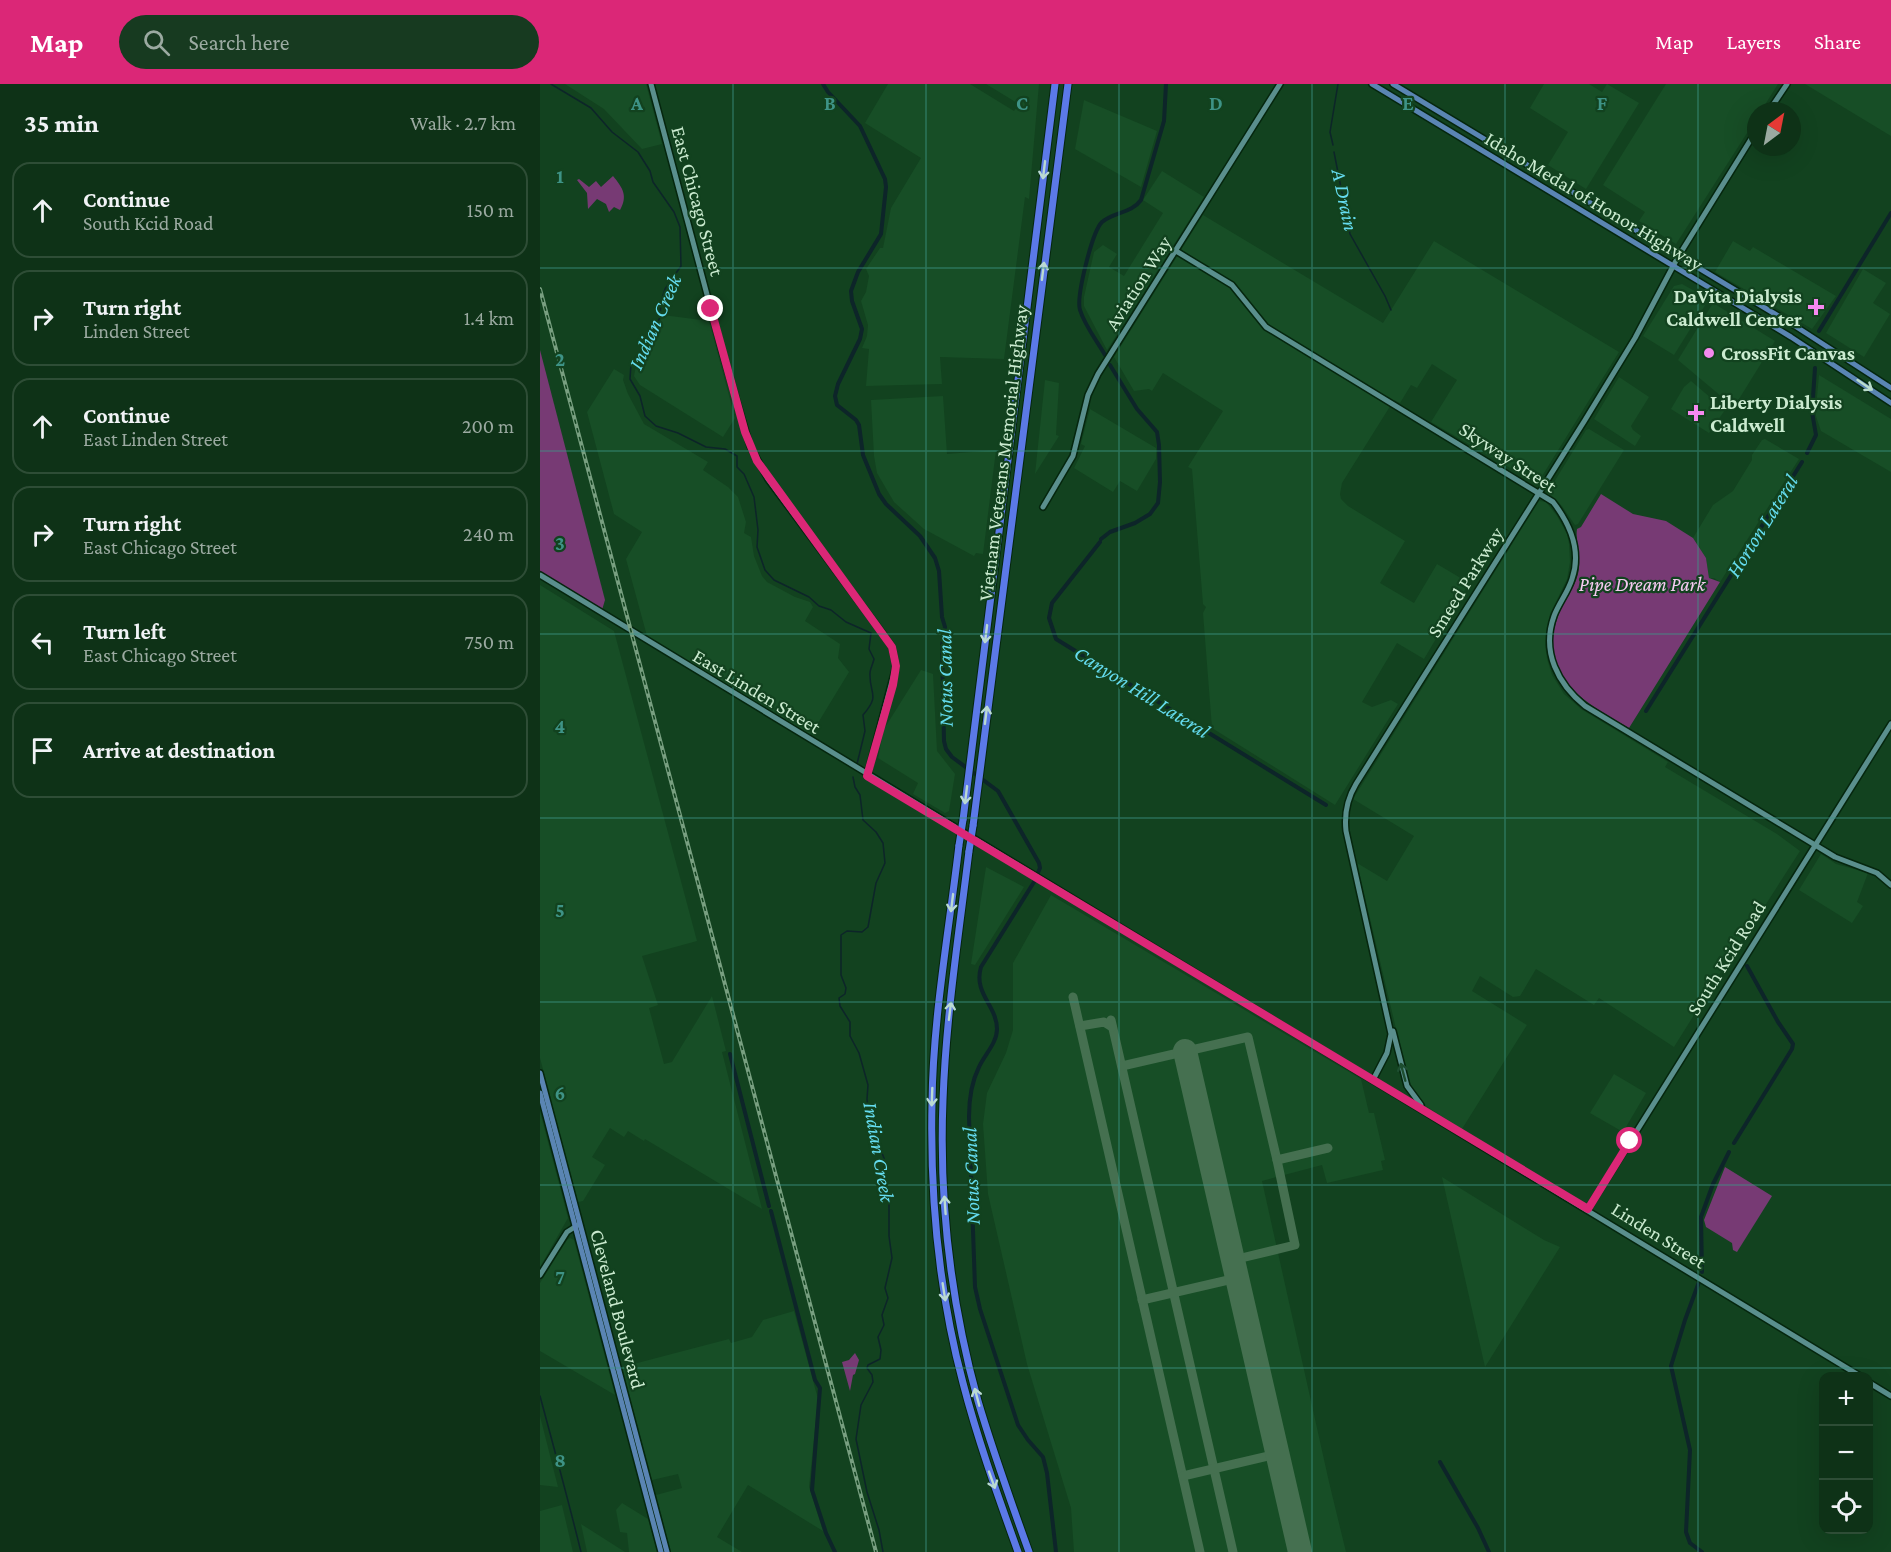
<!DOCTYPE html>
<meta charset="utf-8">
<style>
:root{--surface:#0e3217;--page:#173a20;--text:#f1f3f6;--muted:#9baaa1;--line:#2e4d36;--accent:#db2777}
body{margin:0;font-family:"Crimson Pro",serif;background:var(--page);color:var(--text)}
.controls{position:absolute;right:18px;bottom:18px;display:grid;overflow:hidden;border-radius:12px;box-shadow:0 6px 24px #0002}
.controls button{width:54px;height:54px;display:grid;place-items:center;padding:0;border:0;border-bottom:2px solid var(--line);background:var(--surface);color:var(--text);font:30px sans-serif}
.compass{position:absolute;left:1207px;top:18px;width:54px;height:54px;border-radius:50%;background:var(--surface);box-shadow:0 6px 24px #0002;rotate:32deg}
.stop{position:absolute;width:18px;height:18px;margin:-14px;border:4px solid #db2777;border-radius:50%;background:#fff}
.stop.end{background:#db2777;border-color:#fff;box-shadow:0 2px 6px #0008}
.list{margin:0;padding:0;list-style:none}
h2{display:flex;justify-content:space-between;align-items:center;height:78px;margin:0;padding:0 24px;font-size:26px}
h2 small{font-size:20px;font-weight:400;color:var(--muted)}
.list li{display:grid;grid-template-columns:39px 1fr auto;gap:18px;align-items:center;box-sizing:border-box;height:96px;margin:0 12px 12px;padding:0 12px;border:2px solid var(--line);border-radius:18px}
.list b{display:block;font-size:22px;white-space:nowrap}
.list p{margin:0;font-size:20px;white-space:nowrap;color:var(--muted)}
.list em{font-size:20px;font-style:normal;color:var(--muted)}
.icon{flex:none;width:33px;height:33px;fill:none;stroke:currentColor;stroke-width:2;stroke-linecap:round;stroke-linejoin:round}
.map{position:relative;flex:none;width:1351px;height:1468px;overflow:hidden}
header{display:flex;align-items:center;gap:36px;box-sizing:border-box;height:84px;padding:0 30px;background:var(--accent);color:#fff}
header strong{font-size:28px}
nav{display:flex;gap:33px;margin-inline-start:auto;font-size:21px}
.search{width:420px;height:54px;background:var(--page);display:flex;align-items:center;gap:15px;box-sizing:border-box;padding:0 21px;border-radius:33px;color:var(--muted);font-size:22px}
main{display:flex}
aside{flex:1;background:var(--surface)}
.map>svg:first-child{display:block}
.built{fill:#174e26}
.green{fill:#773a74}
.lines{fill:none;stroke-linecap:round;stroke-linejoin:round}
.stream{stroke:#0d2529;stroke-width:1.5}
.canal{stroke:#0d2529;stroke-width:4}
.taxiway{stroke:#457050;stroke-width:9}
.runway{stroke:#457050;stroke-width:24}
.secondary-casing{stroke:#05260e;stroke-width:8}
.primary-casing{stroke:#05260e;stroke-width:8}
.highway-casing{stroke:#05260e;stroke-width:9}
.secondary{stroke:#5a8f8d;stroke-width:5}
.primary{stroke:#5a85b3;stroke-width:5}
.highway{stroke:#5b79e7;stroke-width:7}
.rail-casing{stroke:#789f80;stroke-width:4}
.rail{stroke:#12421f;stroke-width:1.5;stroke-dasharray:4.5;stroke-linecap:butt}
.highway-bridge-casing{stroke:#05260e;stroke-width:9;stroke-linecap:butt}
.highway-bridge{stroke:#5b79e7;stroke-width:7}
.oneway{stroke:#badad3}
.oneway2{stroke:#badccc}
.oneway3{stroke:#1d4e30}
.route{stroke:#db2777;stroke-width:8}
.grid{fill:none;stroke:#3e9386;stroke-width:1.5;stroke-opacity:0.55}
.poi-dot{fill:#f589ef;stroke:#12421f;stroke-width:2}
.labels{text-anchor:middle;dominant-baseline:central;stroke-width:4.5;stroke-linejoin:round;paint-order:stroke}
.street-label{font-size:20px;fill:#cbebd0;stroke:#12421f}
.poi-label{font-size:20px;font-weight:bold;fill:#cbebd0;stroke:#12421f;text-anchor:start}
.park-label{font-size:20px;font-style:italic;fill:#f7caf2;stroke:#12421f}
.water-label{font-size:21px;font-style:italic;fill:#64dbee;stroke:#12421f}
.grid-label{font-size:20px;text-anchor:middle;font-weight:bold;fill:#3e9386;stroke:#12421f;stroke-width:4.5;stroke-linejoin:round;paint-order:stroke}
</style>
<header>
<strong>Map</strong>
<div class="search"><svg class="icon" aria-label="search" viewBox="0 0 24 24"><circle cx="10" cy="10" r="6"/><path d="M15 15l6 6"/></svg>Search here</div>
<nav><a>Map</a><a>Layers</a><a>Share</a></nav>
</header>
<main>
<aside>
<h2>35 min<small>Walk · 2.7 km</small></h2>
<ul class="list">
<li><svg class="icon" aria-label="ahead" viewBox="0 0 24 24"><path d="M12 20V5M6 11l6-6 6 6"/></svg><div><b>Continue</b><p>South Kcid Road</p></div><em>150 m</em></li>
<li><svg class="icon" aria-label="right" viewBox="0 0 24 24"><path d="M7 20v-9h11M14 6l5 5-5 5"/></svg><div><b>Turn right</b><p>Linden Street</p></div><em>1.4 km</em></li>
<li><svg class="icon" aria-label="ahead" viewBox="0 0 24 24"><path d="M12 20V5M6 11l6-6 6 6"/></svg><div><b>Continue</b><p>East Linden Street</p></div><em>200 m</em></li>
<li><svg class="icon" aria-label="right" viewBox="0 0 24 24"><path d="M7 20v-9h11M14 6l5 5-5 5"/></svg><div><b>Turn right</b><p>East Chicago Street</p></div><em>240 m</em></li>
<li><svg class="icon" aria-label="left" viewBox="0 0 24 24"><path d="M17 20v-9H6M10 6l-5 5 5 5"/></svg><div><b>Turn left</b><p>East Chicago Street</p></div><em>750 m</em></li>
<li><svg class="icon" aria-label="arrive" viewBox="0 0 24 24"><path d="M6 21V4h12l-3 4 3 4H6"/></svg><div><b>Arrive at destination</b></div></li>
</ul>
</aside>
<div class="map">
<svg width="1351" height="1468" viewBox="0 0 1351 1468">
<rect width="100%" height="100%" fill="#12421f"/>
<!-- built -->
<g class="built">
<polygon points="25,0 106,0 122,60 102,65 64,25"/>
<polygon points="348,0 430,0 474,27 479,20 446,0 499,0 489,115 485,113 464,275 400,273 402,300 326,302 329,265 322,264 327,252 328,241 321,217 326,208 329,192 326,185 340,164 343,164 351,124 381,74 325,39"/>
<polygon points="1004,0 1049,0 1062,8 1067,0 1099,19 1046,105 1008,81 1028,48 990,24"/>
<polygon points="1126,0 1238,0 1221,27 1216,27 1216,35 1136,160 1099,137 1105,128 1063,101"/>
<polygon points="1265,0 1351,0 1351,52"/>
<polygon points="544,16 617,47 601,103 535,65"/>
<polygon points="622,87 664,113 567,266 544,222 544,213 554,168 563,161 577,170 569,183 584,192 623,129 603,116"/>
<polygon points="663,131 843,239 894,157 1079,268 999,397 994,398 891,338 917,296 892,280 877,304 871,301 860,319 854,316 802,399 800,410 801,415 808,422 865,457 840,499 874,519 897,480 929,499 884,575 857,559 822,618 832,623 851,616 858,620 795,721 672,644 663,529 666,523 663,520 652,385 648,383 683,327 623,289 612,307 609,305 594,307 574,273"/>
<polygon points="1193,157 1210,167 1213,163 1296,212 1272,245 1175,188"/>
<polygon points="1323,185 1346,199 1333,219 1350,230 1324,273 1286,249"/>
<polygon points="1142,200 1169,215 1134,271 1103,252 1134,202"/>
<polygon points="1173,219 1235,257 1194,323 1138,276"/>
<polygon points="123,231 169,237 195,334 183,353 100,301 94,292 98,272 112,259"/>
<polygon points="74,285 84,291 83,296 88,310 104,340 168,378 163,386 188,403 198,413 206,438 204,449 211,453 214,472 222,492 227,498 255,513 270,518 273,523 265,537 300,560 298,574 309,588 270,652 107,552 86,475 102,448 74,430 47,328"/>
<polygon points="1279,291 1351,335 1351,388 1281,347 1276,332 1276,324"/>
<polygon points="1079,293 1109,313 1091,342 1093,346 1101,352 1095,362 1054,335"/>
<polygon points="505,296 519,299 516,351 519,352 495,390"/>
<polygon points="1151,297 1185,326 1169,349 1131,325 1144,303"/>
<polygon points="403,312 407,370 456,366 443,470 436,469 434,472 384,445 354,418 337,389 334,372 331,316"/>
<polygon points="550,325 616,364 616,375 597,407 580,397 573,408 534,384 545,362 541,360"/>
<polygon points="1049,345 1084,366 1038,440 1035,441 1022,422 1008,408 1046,346"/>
<polygon points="1225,355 1259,375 1180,498 1174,494 1169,494 1166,474 1153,454 1173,421 1193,407 1212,376 1212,371 1222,356"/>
<polygon points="999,417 1006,418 1017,432 1027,450 1029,460 1030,478 1027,495 1010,530 1005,561 1007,575 1012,591 1024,610 1041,625 1128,678 1125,683 1237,750 1260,767 1219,831 1214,835 1134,963 1059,914 1054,921 996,885 980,912 973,913 940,892 932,907 987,941 922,1045 881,1019 869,1000 817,779 847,797 874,752 813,715"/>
<polygon points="0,501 74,547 157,857 102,872 118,921 109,924 124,980 132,978 172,912 186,967 182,968 222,1125 105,1055 104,1057 88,1047 84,1053 70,1044 52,1073 65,1081 43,1117 38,1118 0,974"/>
<polygon points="381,586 393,590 397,667 415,690 409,727 405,729 373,710 378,699 338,674 344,645"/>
<polygon points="1281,770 1296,780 1328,789 1317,818 1323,822 1312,839 1259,806"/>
<polygon points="446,783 484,803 435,881 431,880"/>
<polygon points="511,811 821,995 829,1029 834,1029 845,1076 841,1077 843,1086 787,1099 782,1081 722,1097 789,1398 806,1468 534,1468 531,1424 487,1280 448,1110 443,1040 447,1009 466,969 473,946 473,879"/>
<polygon points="1074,990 1106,1009 1083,1048 1050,1029"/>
<polygon points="0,1028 28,1134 0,1183"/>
<polygon points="902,1093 1004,1156 1020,1163 945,1283"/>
<polygon points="30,1154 34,1156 75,1311 0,1267 0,1199 27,1156"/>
<polygon points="254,1227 278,1315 269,1403 283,1447 208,1401 177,1453 202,1468 131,1468 116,1411 142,1404 138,1390 112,1396 82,1283 189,1255 191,1259 212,1253 223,1236"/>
<polygon points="0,1332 18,1403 0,1401"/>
<polygon points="82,1419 108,1435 117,1468 89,1468 87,1449 80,1448 76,1426"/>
<polygon points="22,1421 33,1468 0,1468 0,1427"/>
<polygon points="41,1440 85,1468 47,1468"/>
</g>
<!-- green -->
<g class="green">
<path d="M73 92C83 104 88 112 80 126L74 123 69 128 66 120 57 115 48 125 47 109 37 96 39 95 49 103 56 97 61 103Z"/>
<polygon points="0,266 65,516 62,526 0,487"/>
<path d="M1061 410 1093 430 1126 437 1153 454 1166 474 1169 494 1180 498 1089 644C1046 619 996 593 1018 532 1023 517 1034 506 1038 490 1042 473 1035 458 1037 445L1041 443Z"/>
<polygon points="1185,1083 1232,1112 1197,1168 1193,1166 1192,1159 1166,1143 1164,1136"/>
<polygon points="315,1269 319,1276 315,1290 313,1291 310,1307 302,1278 309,1276"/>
</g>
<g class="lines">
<!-- stream -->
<g class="stream">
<path d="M11 0 51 24 72 48 98 68 110 87 113 98 134 128 140 143 141 182 125 205 121 218 120 233 108 261 98 270 91 280 90 295 100 312 105 332 116 342 138 349 166 363 185 365 197 372V383L204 390 214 413 218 446 217 463 225 486 234 496 269 513 279 522 291 526 306 538 331 549 329 565 334 575C333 580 330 585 330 589 329 611 341 610 323 631L325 647 317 680"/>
<polyline points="793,61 790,48 798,0"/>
<polyline points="794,68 810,150 845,212 851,226"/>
<polyline points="313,693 315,703 320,711 323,736 336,748 343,759 345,779 336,799 328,843 322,848 307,847 301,851 301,891 306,904 305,910 299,914 300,922 310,938 310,952 319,969 328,1001 327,1015 330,1040 344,1074 344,1083 340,1098 349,1120 349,1152 352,1174 345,1204 348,1214 342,1231 344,1241 338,1253 341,1266 340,1275 328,1281 327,1284 332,1291 333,1298 321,1321 316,1355 327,1408 339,1446 343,1468"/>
<path d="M0 1312C14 1364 28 1415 41 1468"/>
</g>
<!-- canal -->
<g class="canal">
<path d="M283 0 288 8 320 42 345 95 346 103 341 150 318 188 311 207 312 217 322 245 320 255 298 300 295 312 297 321 316 336 319 341 323 371 339 410 346 420 380 452 395 474 399 487 402 533 405 543 402 562 404 657 406 665 412 673 458 707 499 779 500 784 494 798 441 883C433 909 457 922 457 945 457 959 445 970 439 983 431 999 429 1015 429 1033L435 1203 440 1225 478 1341 488 1356 503 1373 507 1389 516 1468"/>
<polyline points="1279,247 1351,129"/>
<path d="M565 271C557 257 545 242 540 226 536 213 552 148 562 138 574 128 592 129 601 116L624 37 626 0"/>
<polyline points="1267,369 1276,351 1272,328 1275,284"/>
<polyline points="561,455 570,448 595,439 610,430 618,419 620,398 619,361 617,348 597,325 570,281"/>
<polyline points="560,458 512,519 509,534 516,555 786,721"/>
<polyline points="1106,627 1262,378"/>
<polyline points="190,970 229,1122"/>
<polyline points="1194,1059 1252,965 1253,960 1238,938 1207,882"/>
<polyline points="231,1127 275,1296 280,1304 272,1406 286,1449 295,1468"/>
<polyline points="1162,1188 1161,1133 1173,1100 1189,1068"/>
<polyline points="1159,1198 1145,1236 1131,1282 1150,1366 1146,1448 1150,1459 1162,1468"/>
<polyline points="900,1378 938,1444 949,1468"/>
</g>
<!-- taxiway -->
<g class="taxiway">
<polyline points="533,913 660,1468"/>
<polyline points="571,936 693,1468"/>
<polyline points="540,942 564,938 572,943"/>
<polyline points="582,982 708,953 737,1076 788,1064"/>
<polyline points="693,1176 755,1161 737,1076"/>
<polyline points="602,1216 697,1194"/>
<polyline points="643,1392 737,1370"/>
</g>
<!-- runway -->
<polyline class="runway" points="645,967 760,1468"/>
<defs>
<g id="secondary">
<polyline points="111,0 182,267 210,362 228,395 343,550 352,563 356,582 327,692"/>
<polyline points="1229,27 1247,0"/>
<path d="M636 167 692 201 726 243 1013 418C1030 440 1042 466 1032 495 1028 508 1019 519 1014 532 1001 568 1018 600 1045 622L1295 773 1337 789 1351 801"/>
<polyline points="503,423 533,372 548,311 558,290 740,0"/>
<path d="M0 491C438 761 882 1022 1320 1292"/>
<polyline points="853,947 867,1002 881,1021"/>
<path d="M833 996 847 969 851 950 806 747C804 729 807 715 816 700L1045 336 1095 254 1138 173 1216 47"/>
<polyline points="1048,1125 1351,640"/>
<polyline points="0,1191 27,1148 38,1141"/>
<polyline points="1328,1298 1351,1312"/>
</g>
<g id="primary">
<polyline points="832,0 1251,253 1351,319"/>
<polyline points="853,0 1255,242 1351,304"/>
<polyline points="0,989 127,1468"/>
<polyline points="0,1009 121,1468"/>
</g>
<g id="highway">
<polyline points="423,736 515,0"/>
<polyline points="433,742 528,0"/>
<path d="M419 761C409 847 393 933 392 1019 390 1113 399 1209 423 1299 438 1357 458 1412 478 1468"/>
<path d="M429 767C419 849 406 932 403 1016 399 1116 411 1220 438 1317 453 1368 471 1418 489 1468"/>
</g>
</defs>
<!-- secondary casing -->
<use href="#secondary" class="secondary-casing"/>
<!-- primary casing -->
<use href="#primary" class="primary-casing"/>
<!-- highway casing -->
<use href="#highway" class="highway-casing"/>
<!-- secondary -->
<use href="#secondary" class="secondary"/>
<!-- primary -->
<use href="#primary" class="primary"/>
<!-- highway -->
<use href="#highway" class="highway"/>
<defs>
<polyline id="rail" points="0,205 336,1468"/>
</defs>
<!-- rail casing -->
<use href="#rail" class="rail-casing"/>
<!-- rail -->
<use href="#rail" class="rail"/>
<defs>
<g id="highway-bridge">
<polyline points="419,761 423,736"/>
<polyline points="429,767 433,742"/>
</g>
</defs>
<!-- highway-bridge casing -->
<use href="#highway-bridge" class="highway-bridge-casing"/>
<!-- highway-bridge -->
<use href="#highway-bridge" class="highway-bridge"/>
</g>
<!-- one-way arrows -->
<defs><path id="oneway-shaft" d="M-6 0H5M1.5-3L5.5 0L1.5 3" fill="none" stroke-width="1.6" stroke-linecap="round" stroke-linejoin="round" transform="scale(1.5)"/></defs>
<g class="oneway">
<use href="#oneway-shaft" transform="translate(504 86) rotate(97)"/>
<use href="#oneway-shaft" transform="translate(503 187) rotate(-83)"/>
<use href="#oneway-shaft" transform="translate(446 550) rotate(97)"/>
<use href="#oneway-shaft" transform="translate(446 631) rotate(-83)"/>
<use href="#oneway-shaft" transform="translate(426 711) rotate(97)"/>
<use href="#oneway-shaft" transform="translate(412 819) rotate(97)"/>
<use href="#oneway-shaft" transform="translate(410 927) rotate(-83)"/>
<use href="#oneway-shaft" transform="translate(392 1013) rotate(92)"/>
<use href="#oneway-shaft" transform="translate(405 1121) rotate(-94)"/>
<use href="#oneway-shaft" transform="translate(404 1208) rotate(81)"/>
<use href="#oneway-shaft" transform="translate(437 1313) rotate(-105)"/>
<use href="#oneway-shaft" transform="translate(452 1396) rotate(70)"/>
</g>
<use class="oneway2" href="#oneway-shaft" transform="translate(1325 301) rotate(34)"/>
<use class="oneway3" href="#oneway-shaft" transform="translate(863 988) rotate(-105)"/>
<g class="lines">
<!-- route -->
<polyline class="route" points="171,225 205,348 217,377 352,563 356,582 353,601 327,692 1048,1125 1090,1057"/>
</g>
<!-- grid -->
<path class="grid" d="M193 0V1468M386 0V1468M579 0V1468M772 0V1468M965 0V1468M1158 0V1468M0 184H1351M0 367H1351M0 550H1351M0 734H1351M0 918H1351M0 1101H1351M0 1284H1351"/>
<!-- markers -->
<g class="poi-dot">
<path d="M1273 214h6v6h6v6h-6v6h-6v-6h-6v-6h6z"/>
<circle cx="1169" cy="269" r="6"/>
<path d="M1153 320h6v6h6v6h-6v6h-6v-6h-6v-6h6z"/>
</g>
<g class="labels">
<!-- street labels -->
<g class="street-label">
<text transform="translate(158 117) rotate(75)">East Chicago Street</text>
<text transform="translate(1054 117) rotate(31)">Idaho Medal of Honor Highway</text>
<text transform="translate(598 199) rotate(-58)">Aviation Way</text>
<text transform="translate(463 369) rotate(-83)">Vietnam Veterans Memorial Highway</text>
<text transform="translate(968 373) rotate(33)">Skyway Street</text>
<text transform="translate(925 498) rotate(-58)">Smeed Parkway</text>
<text transform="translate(217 607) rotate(31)">East Linden Street</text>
<text transform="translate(1186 874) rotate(-58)">South Kcid Road</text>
<text transform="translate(1119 1151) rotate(32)">Linden Street</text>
<text transform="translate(78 1225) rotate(75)">Cleveland Boulevard</text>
</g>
<!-- poi labels -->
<g class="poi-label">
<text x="1262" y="212" text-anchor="end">DaVita Dialysis<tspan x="1262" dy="23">Caldwell Center</tspan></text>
<text x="1181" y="269">CrossFit Canvas</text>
<text x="1170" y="318">Liberty Dialysis<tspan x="1170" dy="23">Caldwell</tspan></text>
</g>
<!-- park labels -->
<g class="park-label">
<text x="1102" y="500">Pipe Dream Park</text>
</g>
<!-- water labels -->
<g class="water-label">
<text transform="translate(805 116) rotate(78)">A Drain</text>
<text transform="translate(115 238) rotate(-66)">Indian Creek</text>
<text transform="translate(1222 442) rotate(-58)">Horton Lateral</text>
<text transform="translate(405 594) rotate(-91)">Notus Canal</text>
<text transform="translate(602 608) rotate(32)">Canyon Hill Lateral</text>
<text transform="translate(339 1068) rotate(80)">Indian Creek</text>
<text transform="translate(431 1092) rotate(-92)">Notus Canal</text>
</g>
</g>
<g class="grid-label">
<text x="97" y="26">A</text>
<text x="290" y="26">B</text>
<text x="482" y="26">C</text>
<text x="676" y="26">D</text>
<text x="868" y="26">E</text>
<text x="1062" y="26">F</text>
<text x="20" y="99">1</text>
<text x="20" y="282">2</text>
<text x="20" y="466">3</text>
<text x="20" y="649">4</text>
<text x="20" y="833">5</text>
<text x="20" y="1016">6</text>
<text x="20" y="1200">7</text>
<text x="20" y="1383">8</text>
</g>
</svg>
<div class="controls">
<button>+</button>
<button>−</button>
<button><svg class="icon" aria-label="locate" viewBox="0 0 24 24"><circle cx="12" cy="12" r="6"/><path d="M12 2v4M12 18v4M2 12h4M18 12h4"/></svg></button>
</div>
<svg class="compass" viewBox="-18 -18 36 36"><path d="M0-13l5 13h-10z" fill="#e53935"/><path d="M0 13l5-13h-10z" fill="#9baaa1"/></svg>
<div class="stop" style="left:1090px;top:1057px"></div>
<div class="stop end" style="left:171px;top:225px"></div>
</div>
</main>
